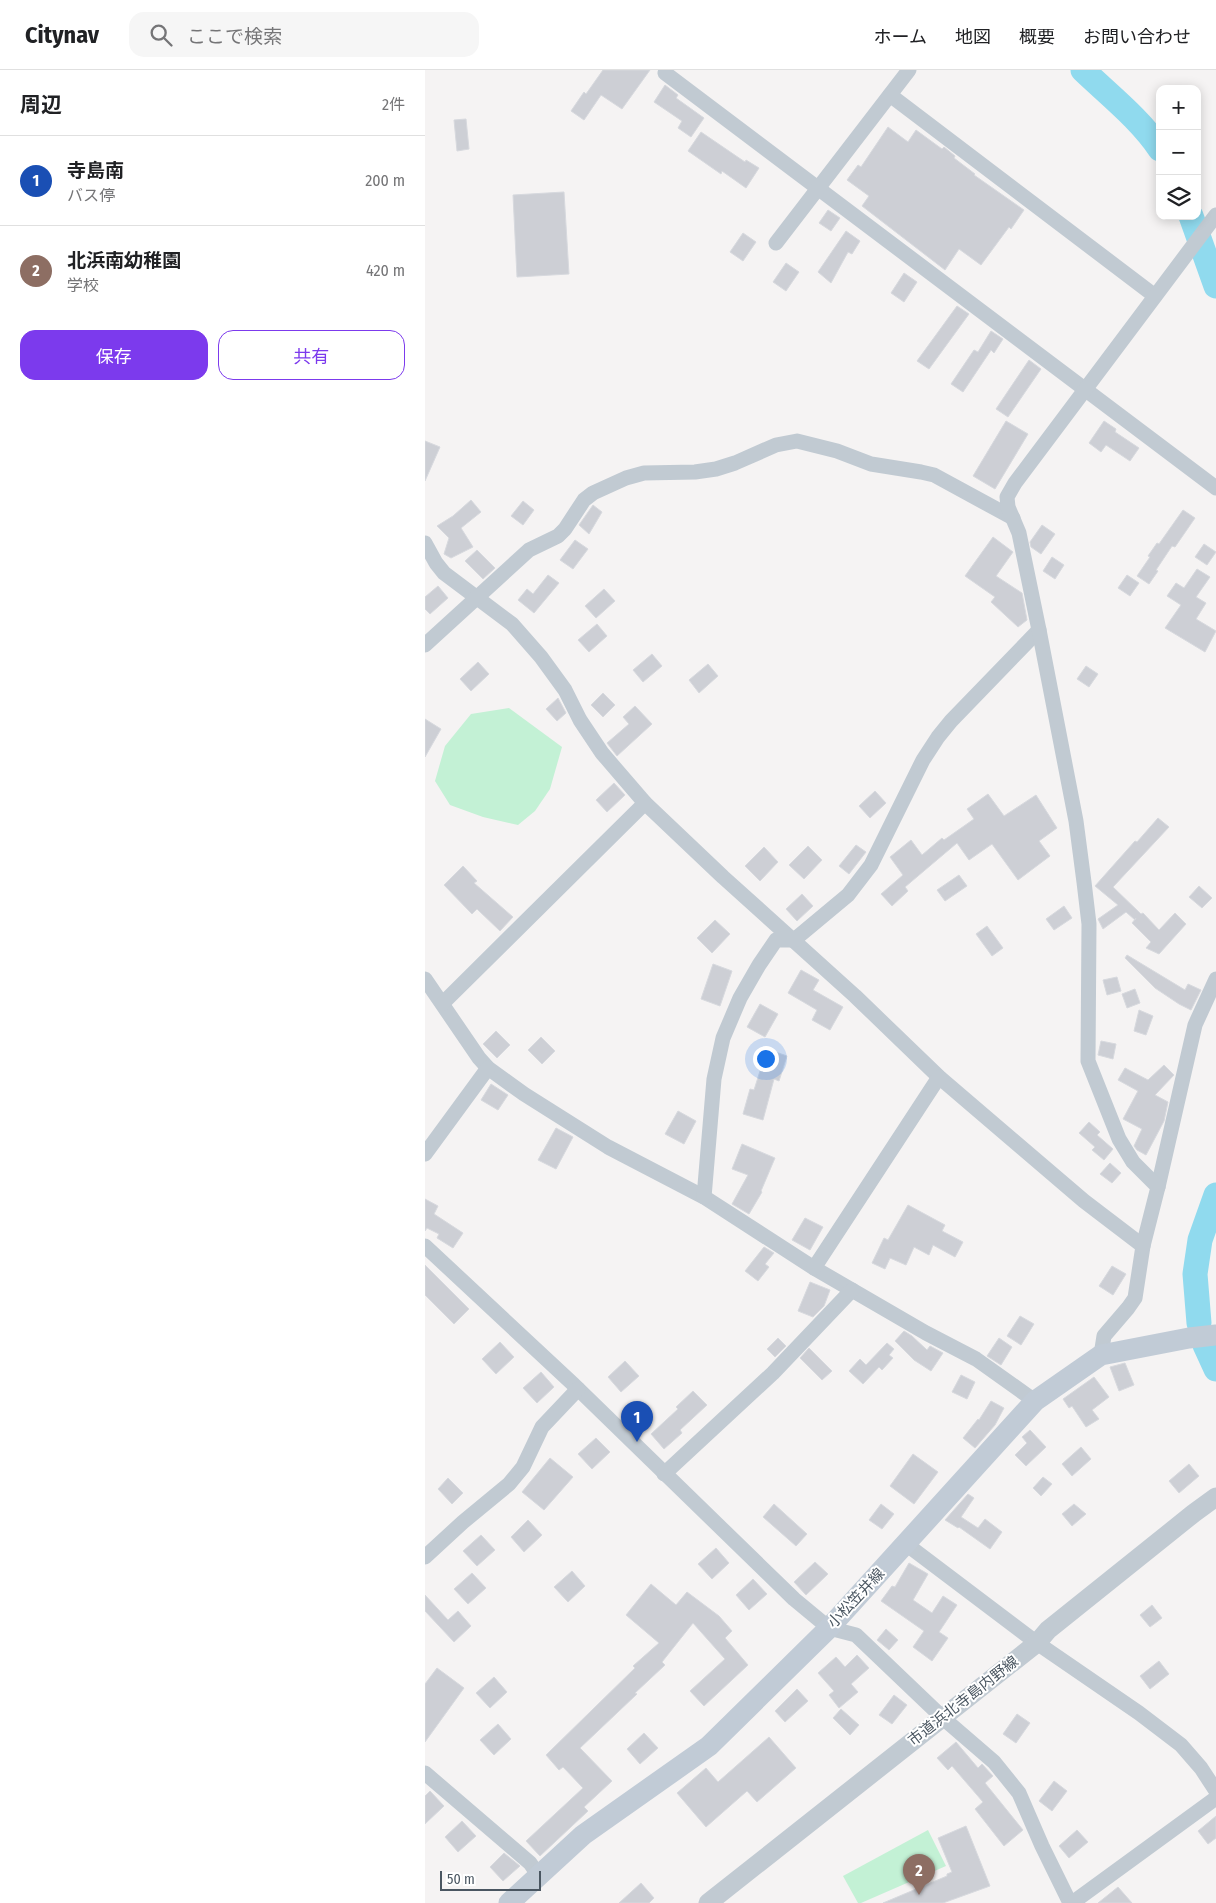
<!DOCTYPE html>
<html lang="ja">
<meta charset="utf-8">
<style>
:root{--surface:#fff;--page:#f6f6f6;--text:#202124;--muted:#757577;--line:#e0e0e0;--accent:#7c3aed}
body{margin:0;font-family:"Fira Sans Condensed","Noto Sans JP",sans-serif;background:var(--page);color:var(--text)}
.controls{position:absolute;right:15px;top:15px;display:grid;overflow:hidden;border-radius:10px;box-shadow:0 2px 12px #0003}
.controls button{width:45px;height:45px;display:grid;place-items:center;padding:0;border:0;border-bottom:1px solid var(--line);background:var(--surface);color:var(--text);font:25px sans-serif}
.scale{position:absolute;left:15px;bottom:12px;width:101px;box-sizing:border-box;padding-left:5px;border:2px solid #4a5661;border-top:0;font-size:14px;line-height:18px;white-space:nowrap;color:#4a5661;-webkit-text-stroke:4px #fff;paint-order:stroke}
.you{position:absolute;left:340px;top:988px;width:18px;height:18px;margin:-12px;border:4px solid #fff;border-radius:50%;background:#1a73e8;box-shadow:0 0 0 8px #1a73e833}
.badge{display:grid;place-items:center;width:32px;height:32px;border-radius:50%;background:var(--accent);color:#fff;font-size:16px;font-weight:700}
.pin{position:absolute;translate:-50% -41px;filter:drop-shadow(0 1px 2px #0008)}
.pin::after{content:'';position:absolute;top:26px;width:18px;height:15px;background:inherit;clip-path:polygon(0 0,100% 0,50% 100%)}
.list{margin:0;padding:0;list-style:none}
h2{display:flex;justify-content:space-between;align-items:center;height:65px;margin:0;padding:0 20px;font-size:21px}
h2 small{font-size:16px;font-weight:400;color:var(--muted)}
.list li{display:grid;grid-template-columns:32px 1fr auto;gap:15px;align-items:center;box-sizing:border-box;height:90px;padding:0 20px;border-top:1px solid var(--line)}
.list b{display:block;font-size:19px;white-space:nowrap}
.list p{margin:0;font-size:16px;white-space:nowrap;color:var(--muted)}
.list em{font-size:16px;font-style:normal;color:var(--muted)}
.actions{display:flex;gap:10px;padding:15px 20px}
.actions a{flex:1;padding:11px 0;border:1px solid var(--accent);border-radius:15px;text-align:center;font-size:18px;color:var(--accent)}
.actions .main{background:var(--accent);color:#fff}
.icon{flex:none;width:28px;height:28px;fill:none;stroke:currentColor;stroke-width:2;stroke-linecap:round;stroke-linejoin:round}
.map{position:relative;flex:none;width:791px;height:1833px;overflow:hidden}
header{display:flex;align-items:center;gap:30px;box-sizing:border-box;height:70px;padding:0 25px;background:var(--surface);border-bottom:1px solid var(--line)}
header strong{font-size:24px}
nav{display:flex;gap:28px;margin-inline-start:auto;font-size:18px}
.search{width:350px;height:45px;background:var(--page);display:flex;align-items:center;gap:12px;box-sizing:border-box;padding:0 18px;border-radius:15px;color:var(--muted);font-size:19px}
main{display:flex}
aside{flex:1;background:var(--surface)}
.map>svg:first-child{display:block}
.green{fill:#c3f1d5}
.lines{fill:none;stroke-linecap:round;stroke-linejoin:round}
.river{stroke:#90daee;stroke-width:25}
.building{fill:#cdcfd5;stroke:#d7d9de}
.minor{stroke:#c1cad2;stroke-width:15}
.tertiary{stroke:#c1cad2;stroke-width:19}
.secondary{stroke:#c1cbd6;stroke-width:21}
.labels{text-anchor:middle;dominant-baseline:central;stroke-width:4;stroke-linejoin:round;paint-order:stroke}
.street-label{font-size:15px;fill:#4a5661;stroke:#fff}
</style>
<header>
<strong>Citynav</strong>
<div class="search"><svg class="icon" aria-label="search" viewBox="0 0 24 24"><circle cx="10" cy="10" r="6"/><path d="M15 15l6 6"/></svg>ここで検索</div>
<nav><a>ホーム</a><a>地図</a><a>概要</a><a>お問い合わせ</a></nav>
</header>
<main>
<aside>
<h2>周辺<small>2件</small></h2>
<ul class="list">
<li><span class="badge" style="background:#1a4fb4">1</span><div><b>寺島南</b><p>バス停</p></div><em>200 m</em></li>
<li><span class="badge" style="background:#8d6e63">2</span><div><b>北浜南幼稚園</b><p>学校</p></div><em>420 m</em></li>
</ul>
<div class="actions"><a class="main">保存</a><a>共有</a></div>
</aside>
<div class="map">
<svg width="791" height="1833" viewBox="0 0 791 1833">
<rect width="100%" height="100%" fill="#f5f3f3"/>
<!-- green -->
<g class="green">
<polygon points="84,638 137,677 125,719 110,741 93,755 58,747 25,735 10,711 20,676 46,644"/>
<polygon points="503,1760 521,1796 436,1833 433,1833 418,1806"/>
</g>
<g class="lines">
<!-- river -->
<g class="river">
<path d="M658 0C684 25 715 49 735 79"/>
<polyline points="766,146 791,216"/>
<polyline points="774,1253 770,1204 775,1170 791,1125"/>
<polyline points="780,1275 791,1299"/>
</g>
</g>
<!-- building -->
<g class="building">
<polygon points="178,0 225,0 197,39 176,25 159,50 146,41 159,22 161,24"/>
<polygon points="240,15 253,25 251,28 279,48 266,67 253,58 257,51 229,32"/>
<polygon points="41,49 44,79 32,81 29,50"/>
<polygon points="463,57 483,72 491,60 517,79 519,77 530,86 529,88 550,104 549,105 599,140 586,159 584,157 556,195 534,179 520,200 437,136 444,126 422,110 433,95 436,97"/>
<polygon points="276,62 320,92 321,90 334,98 321,118 297,101 296,104 263,81"/>
<polygon points="139,122 144,204 92,207 88,125"/>
<polygon points="403,140 415,148 406,161 394,153"/>
<polygon points="421,161 435,171 427,184 423,182 406,213 393,202"/>
<polygon points="318,163 331,172 318,191 305,182"/>
<polygon points="361,193 374,202 361,221 348,212"/>
<polygon points="479,203 492,212 479,232 466,223"/>
<polygon points="532,236 544,244 504,299 492,291"/>
<polygon points="566,261 578,269 569,283 566,280 538,322 526,314 549,280 553,282"/>
<polygon points="604,290 616,299 583,347 571,339"/>
<polygon points="581,351 603,364 570,419 548,406"/>
<polygon points="679,351 691,359 690,362 714,378 705,391 681,375 676,382 664,373"/>
<polygon points="0,371 15,377 0,411"/>
<polygon points="46,430 56,442 36,458 48,477 26,488 19,484 24,468 12,456 28,446"/>
<polygon points="98,431 109,440 98,455 86,446"/>
<polygon points="168,435 177,442 164,464 154,455"/>
<polygon points="758,440 770,448 750,477 747,476 731,500 733,501 724,514 712,506 725,487 723,486 732,473 734,474"/>
<polygon points="617,455 630,464 616,484 606,477 605,472"/>
<polygon points="568,467 588,482 571,506 597,523 602,550 593,557 566,532 570,527 540,506"/>
<polygon points="150,470 163,479 148,499 135,490"/>
<polygon points="779,474 791,482 782,495 770,487"/>
<polygon points="52,480 70,498 58,509 40,491"/>
<polygon points="627,487 639,495 630,509 618,501"/>
<polygon points="772,499 785,507 771,527 781,533 771,549 791,561 780,582 740,558 756,535 742,526 751,513 759,518"/>
<polygon points="123,505 134,513 109,543 93,530 102,519 108,524"/>
<polygon points="702,505 714,513 705,526 693,518"/>
<polygon points="13,516 23,528 5,544 0,539 0,527"/>
<polygon points="179,519 190,531 171,548 160,536"/>
<polygon points="172,554 182,566 164,582 153,570"/>
<polygon points="227,584 237,596 218,612 208,600"/>
<polygon points="53,592 64,604 46,621 35,609"/>
<polygon points="283,594 293,606 274,623 264,610"/>
<polygon points="661,596 673,604 664,617 652,609"/>
<polygon points="178,623 190,635 178,647 166,635"/>
<polygon points="133,628 141,643 132,651 121,639"/>
<polygon points="210,636 227,654 192,686 182,673 204,654 198,647"/>
<polygon points="0,649 16,659 0,687"/>
<polygon points="189,713 200,725 182,742 171,730"/>
<polygon points="450,721 461,733 445,748 434,736"/>
<polygon points="563,724 579,746 611,725 632,758 614,771 625,786 593,810 567,774 544,790 532,773 480,817 483,821 467,836 456,824 478,805 465,787 486,770 497,785 517,768 519,770 549,749 542,739"/>
<polygon points="733,748 744,757 688,817 716,844 718,843 734,860 750,843 761,854 734,884 721,878 726,872 707,853 711,848 710,850 701,842 678,859 673,849 693,835 670,816 710,771 712,772"/>
<polygon points="431,775 441,782 424,804 414,796"/>
<polygon points="383,776 397,790 379,809 364,795"/>
<polygon points="339,777 353,792 335,811 320,796"/>
<polygon points="38,796 52,811 49,813 88,847 75,861 52,839 47,844 19,815"/>
<polygon points="534,805 542,816 520,831 512,820"/>
<polygon points="774,816 787,828 777,838 764,827"/>
<polygon points="377,824 388,836 372,851 361,839"/>
<polygon points="639,836 647,848 629,860 621,849"/>
<polygon points="290,850 305,864 287,883 272,868"/>
<polygon points="562,856 578,878 567,886 551,864"/>
<polygon points="702,885 760,920 763,914 776,920 766,940 754,934 730,918 700,888"/>
<polygon points="288,894 307,901 295,936 276,929"/>
<polygon points="376,900 394,910 388,920 418,937 405,960 387,950 392,940 363,923"/>
<polygon points="692,907 696,921 682,925 678,910"/>
<polygon points="710,919 715,933 702,938 697,924"/>
<polygon points="335,934 353,944 340,967 322,957"/>
<polygon points="714,940 728,946 721,965 709,961"/>
<polygon points="71,961 85,975 72,988 58,974"/>
<polygon points="116,967 130,981 117,994 103,980"/>
<polygon points="676,971 691,974 688,989 673,985"/>
<polygon points="342,979 362,986 354,1011 349,1009 338,1050 318,1044 325,1019 329,1020"/>
<polygon points="739,995 749,1005 730,1025 743,1032 739,1051 721,1085 712,1080 709,1076 717,1059 698,1049 713,1021 693,1010 700,998 723,1010"/>
<polygon points="66,1014 83,1025 73,1040 56,1030"/>
<polygon points="253,1041 271,1051 259,1074 240,1064"/>
<polygon points="664,1052 675,1062 672,1065 688,1079 679,1090 667,1080 670,1077 654,1063"/>
<polygon points="131,1058 148,1067 131,1099 113,1090"/>
<polygon points="317,1074 350,1088 336,1121 337,1122 324,1144 307,1134 323,1105 307,1099"/>
<polygon points="685,1093 696,1103 687,1113 675,1104"/>
<polygon points="0,1129 13,1136 9,1144 38,1163 28,1178 12,1168 14,1164 2,1158 0,1161"/>
<polygon points="483,1135 520,1155 517,1161 538,1172 530,1187 508,1175 504,1185 489,1177 481,1195 465,1188 460,1199 447,1193 459,1168 463,1170"/>
<polygon points="380,1148 398,1157 385,1180 367,1170"/>
<polygon points="339,1177 349,1183 340,1194 344,1197 333,1211 320,1201"/>
<polygon points="0,1195 44,1239 29,1254 0,1225"/>
<polygon points="687,1196 701,1204 688,1225 674,1216"/>
<polygon points="385,1212 405,1220 399,1236 388,1247 373,1241"/>
<polygon points="595,1246 609,1254 596,1275 582,1266"/>
<polygon points="479,1261 487,1266 502,1280 505,1276 518,1283 506,1301 489,1290 470,1271"/>
<polygon points="353,1268 361,1276 350,1287 342,1279"/>
<polygon points="574,1268 587,1277 576,1295 562,1286"/>
<polygon points="75,1272 89,1287 71,1304 57,1289"/>
<polygon points="462,1273 469,1279 464,1285 468,1288 457,1300 454,1297 438,1314 424,1301 435,1289 441,1295"/>
<polygon points="384,1278 407,1301 397,1310 375,1288"/>
<polygon points="200,1291 214,1306 196,1322 183,1307"/>
<polygon points="700,1293 709,1315 694,1321 685,1297"/>
<polygon points="116,1302 129,1317 112,1333 98,1318"/>
<polygon points="536,1305 550,1312 542,1329 527,1322"/>
<polygon points="669,1307 684,1327 667,1340 674,1349 661,1357 647,1336 644,1338 638,1329"/>
<polygon points="268,1321 282,1335 255,1360 257,1363 239,1379 226,1364 253,1339 251,1337"/>
<polygon points="566,1331 579,1338 570,1355 550,1378 538,1368 553,1349 554,1350"/>
<polygon points="605,1360 621,1377 601,1396 590,1385 602,1373 597,1367"/>
<polygon points="171,1368 185,1382 167,1399 153,1384"/>
<polygon points="656,1377 666,1389 647,1406 637,1394"/>
<polygon points="488,1384 513,1402 489,1434 465,1416"/>
<polygon points="125,1388 148,1407 119,1440 97,1422"/>
<polygon points="764,1394 774,1406 754,1423 744,1411"/>
<polygon points="618,1407 627,1414 616,1426 608,1418"/>
<polygon points="23,1408 38,1423 27,1434 13,1419"/>
<polygon points="543,1424 549,1428 536,1447 553,1458 560,1449 577,1462 565,1479 534,1457 533,1458 520,1450"/>
<polygon points="349,1434 382,1464 371,1476 338,1447"/>
<polygon points="456,1434 469,1444 457,1459 444,1450"/>
<polygon points="649,1434 661,1444 647,1456 637,1444"/>
<polygon points="103,1450 117,1465 99,1482 86,1467"/>
<polygon points="56,1465 70,1480 52,1496 38,1481"/>
<polygon points="291,1478 304,1493 287,1509 273,1494"/>
<polygon points="390,1492 403,1504 381,1525 369,1512"/>
<polygon points="484,1493 503,1504 488,1530 507,1543 518,1526 532,1535 514,1562 523,1568 507,1591 488,1577 499,1561 456,1531 467,1516 470,1517"/>
<polygon points="147,1501 160,1516 143,1532 129,1517"/>
<polygon points="47,1503 61,1518 43,1534 29,1519"/>
<polygon points="328,1509 342,1524 324,1540 311,1525"/>
<polygon points="226,1514 251,1535 262,1522 294,1546 307,1561 300,1568 323,1595 279,1636 265,1621 300,1589 268,1553 237,1592 240,1595 210,1623 212,1624 155,1678 187,1711 159,1737 163,1741 115,1786 101,1771 158,1718 138,1697 134,1700 121,1685 210,1598 208,1596 234,1573 201,1545"/>
<polygon points="0,1525 23,1550 33,1541 46,1556 29,1572 0,1541"/>
<polygon points="727,1535 737,1548 725,1557 715,1545"/>
<polygon points="461,1559 473,1570 464,1580 452,1570"/>
<polygon points="432,1585 444,1598 426,1614 433,1622 414,1638 404,1625 409,1621 393,1603 411,1587 420,1597"/>
<polygon points="734,1591 744,1604 725,1619 715,1606"/>
<polygon points="12,1598 39,1618 0,1672 0,1614"/>
<polygon points="69,1607 82,1622 65,1638 51,1623"/>
<polygon points="372,1619 383,1631 360,1652 350,1641"/>
<polygon points="469,1625 482,1635 467,1654 454,1645"/>
<polygon points="416,1639 434,1655 425,1665 408,1648"/>
<polygon points="592,1644 605,1653 591,1673 578,1664"/>
<polygon points="73,1654 86,1669 69,1685 55,1670"/>
<polygon points="219,1663 233,1678 215,1694 202,1679"/>
<polygon points="344,1667 371,1698 332,1732 322,1721 281,1757 252,1723 281,1698 293,1712"/>
<polygon points="531,1672 553,1698 557,1694 568,1706 560,1713 598,1760 579,1776 550,1739 558,1732 527,1696 523,1700 512,1688"/>
<polygon points="629,1711 642,1721 627,1741 614,1731"/>
<polygon points="5,1721 19,1736 0,1754 0,1726"/>
<polygon points="791,1746 791,1768 783,1774 773,1761"/>
<polygon points="37,1751 51,1766 33,1782 20,1767"/>
<polygon points="541,1756 565,1816 518,1833 458,1833 522,1806 522,1804 527,1802 513,1768"/>
<polygon points="652,1760 663,1772 644,1788 634,1776"/>
<polygon points="79,1783 95,1796 78,1811 65,1797"/>
<polygon points="216,1813 229,1828 224,1833 194,1833"/>
<polygon points="693,1817 707,1833 673,1833"/>
</g>
<g class="lines">
<!-- minor -->
<g class="minor">
<polyline points="240,3 791,418"/>
<polyline points="465,25 730,226"/>
<polyline points="351,173 484,0"/>
<polyline points="0,473 11,493 19,503 87,554 116,587 140,620 155,650 177,683 220,733 298,807 430,926 514,1007 659,1131 718,1176 710,1228 703,1238 679,1266 676,1285"/>
<polyline points="0,575 104,480 133,466 140,459 159,430 168,423 201,408 219,403 270,402 291,399 310,393 351,375 372,371 412,381 446,394 496,402 509,405 588,448"/>
<polyline points="0,909 54,988 63,998 99,1024 183,1077 279,1127 389,1198 501,1263 551,1289 610,1331"/>
<polyline points="18,933 220,733"/>
<polyline points="0,1084 63,998"/>
<polyline points="733,1117 770,955 791,909"/>
<polyline points="279,1127 289,1009 298,968 315,928 334,895 351,870 369,870 423,825 446,795 498,690 513,667 526,651 614,560"/>
<polyline points="0,1176 148,1314 369,1529 404,1558 431,1565 518,1648 569,1692 594,1723 617,1776 645,1833"/>
<polyline points="718,1176 733,1117 708,1092 694,1069 663,991 664,854 659,812 651,751 614,560 594,463 583,437 582,427 590,413 791,145"/>
<polyline points="389,1198 514,1007"/>
<polyline points="239,1404 348,1303 427,1220"/>
<polyline points="481,1474 612,1573 714,1643 756,1675 776,1698 791,1721"/>
<polyline points="0,1487 38,1452 84,1414 98,1397 117,1357 153,1319"/>
<polyline points="0,1703 105,1793 114,1806"/>
<polyline points="647,1833 791,1728"/>
</g>
<!-- tertiary -->
<polyline class="tertiary" points="283,1833 612,1573 623,1560 769,1443 791,1427"/>
<!-- secondary -->
<polyline class="secondary" points="84,1833 158,1765 284,1676 404,1558 610,1331 676,1285 764,1268 791,1265"/>
</g>
<g class="labels">
<!-- street labels -->
<g class="street-label">
<text transform="translate(431 1528) rotate(-47)">小松笠井線</text>
<text transform="translate(538 1631) rotate(-38)">市道浜北寺島内野線</text>
</g>
</g>
</svg>
<div class="controls">
<button>+</button>
<button>−</button>
<button><svg class="icon" aria-label="layers" viewBox="0 0 24 24"><path d="M12 4l9 5-9 5-9-5zM3 14l9 5 9-5"/></svg></button>
</div>
<div class="scale">50 m</div>
<div class="you"></div>
<div class="pin badge" style="left:212px;top:1372px;background:#1a4fb4">1</div>
<div class="pin badge" style="left:494px;top:1825px;background:#8d6e63">2</div>
</div>
</main>
